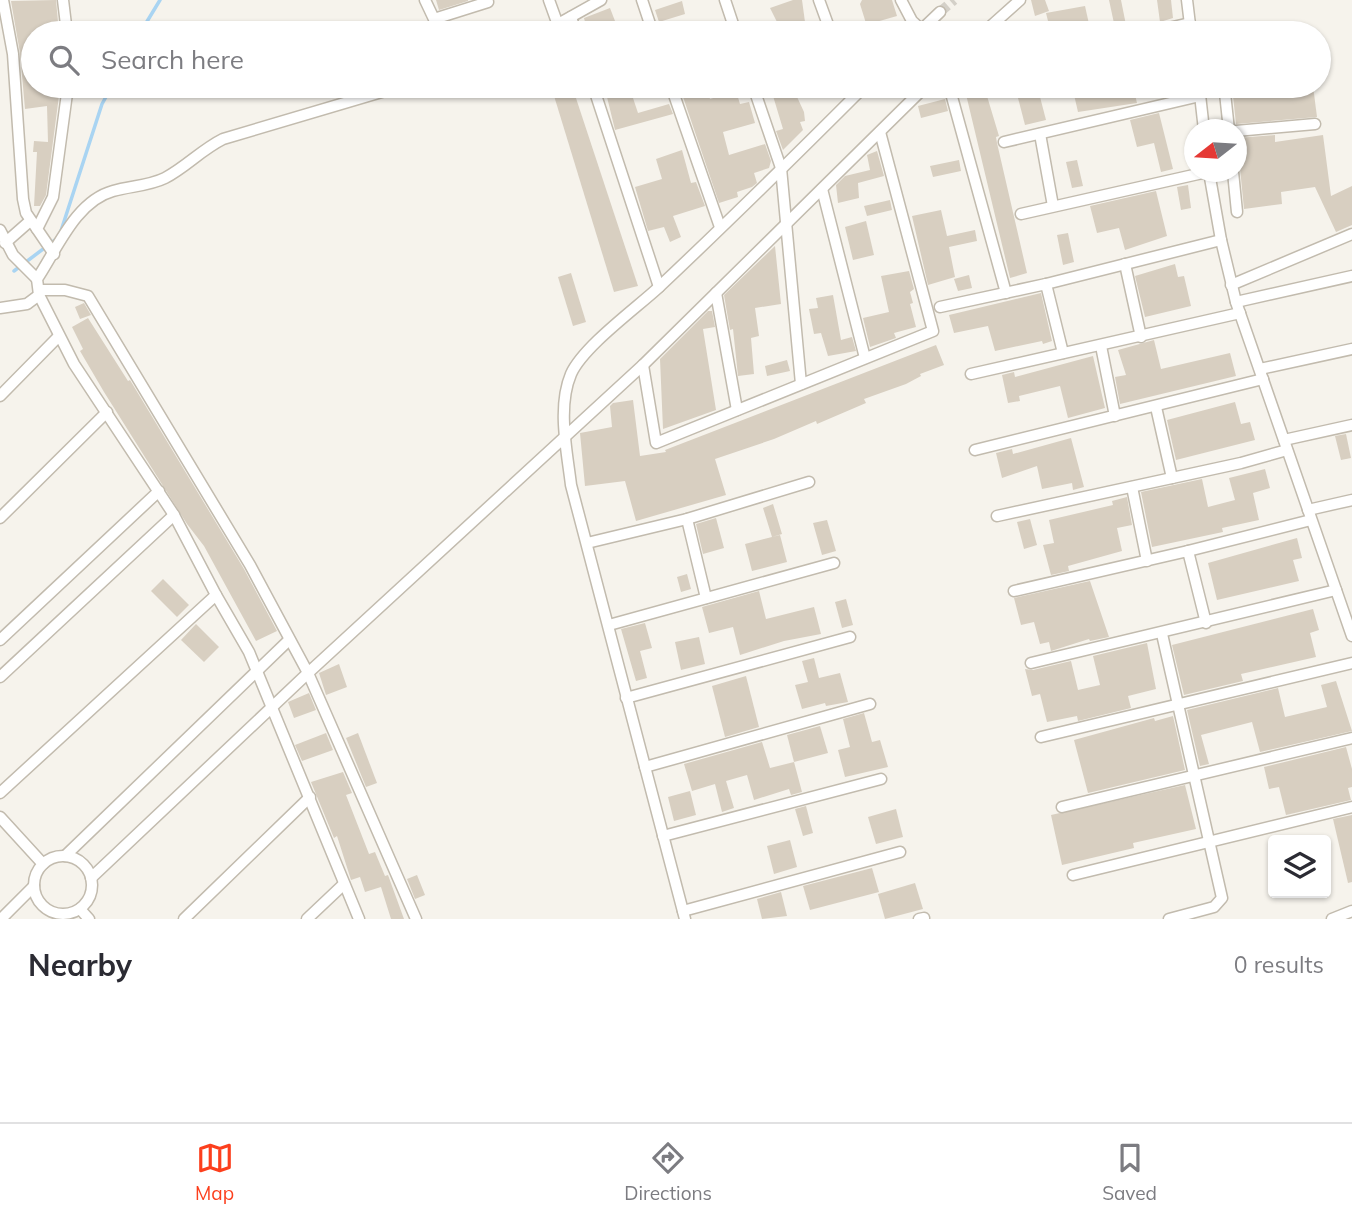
<!DOCTYPE html>
<style>
:root{--surface:#fff;--page:#f2f2f3;--text:#2b2b33;--muted:#7c7c81;--line:#e1e1e2;--accent:#fc3f1d}
body{margin:0;font-family:Mulish,sans-serif;background:var(--page);color:var(--text)}
.controls{position:absolute;right:21px;bottom:21px;display:grid;overflow:hidden;border-radius:7px;box-shadow:0 2px 5px #0004}
.controls button{width:63px;height:63px;display:grid;place-items:center;padding:0;border:0;border-bottom:2px solid var(--line);background:var(--surface);color:var(--text);font:35px sans-serif}
.compass{position:absolute;left:1184px;top:119px;width:63px;height:63px;border-radius:50%;background:var(--surface);box-shadow:0 2px 5px #0004;rotate:253deg}
.list{margin:0;padding:0;list-style:none}
h2{display:flex;justify-content:space-between;align-items:center;height:91px;margin:0;padding:0 28px;font-size:30px}
h2 small{font-size:23px;font-weight:400;color:var(--muted)}
.icon{flex:none;width:38px;height:38px;fill:none;stroke:currentColor;stroke-width:2;stroke-linecap:round;stroke-linejoin:round}
.map{position:relative;flex:none;width:1352px;height:919px;overflow:hidden}
.search{position:absolute;background:var(--surface);box-shadow:0 2px 5px #0004;left:21px;right:21px;top:21px;height:77px;display:flex;align-items:center;gap:18px;box-sizing:border-box;padding:0 24px;border-radius:38px;color:var(--muted);font-size:26px}
.sheet{height:203px;background:var(--surface)}
nav{display:flex;justify-content:space-around;align-items:center;box-sizing:border-box;height:98px;border-top:2px solid var(--line);background:var(--surface);font-size:19px;color:var(--muted)}
nav a{display:grid;justify-items:center;gap:4px}
nav .on{color:var(--accent)}
.map>svg:first-child{display:block}
.lines{fill:none;stroke-linecap:round;stroke-linejoin:round}
.stream{stroke:#a9d4f2;stroke-width:3.5}
.building{fill:#d8cfc1}
.street-tunnel{stroke:#d4d0c8;stroke-width:10;stroke-dasharray:10 5;stroke-linecap:butt}
.street-casing{stroke:#c2bbae;stroke-width:13}
.street{stroke:#fff;stroke-width:10}
</style>
<div class="map">
<svg width="1352" height="919" viewBox="0 0 1352 919">
<rect width="100%" height="100%" fill="#f6f3ec"/>
<g class="lines">
<!-- stream -->
<g class="stream">
<polyline points="140,33 160,0"/>
<polyline points="14,271 59,237 102,104 112,86"/>
</g>
</g>
<!-- building -->
<g class="building">
<polygon points="56,0 59,33 33,33 33,86 60,86 60,88 46,195 40,206 34,206 37,152 33,152 34,141 48,142 47,106 25,109 20,53 11,1"/>
<polygon points="436,0 468,0 468,1 439,10"/>
<polygon points="793,0 802,0 805,22 781,30 770,8"/>
<polygon points="862,0 892,0 897,16 876,22 879,33 869,33 860,4"/>
<polygon points="1031,0 1045,0 1049,11 1035,16"/>
<polygon points="1109,0 1121,0 1126,25 1115,28"/>
<polygon points="1157,0 1171,0 1173,18 1160,22"/>
<polygon points="682,1 685,14 659,22 655,10"/>
<polygon points="1085,6 1091,33 1051,33 1046,13"/>
<polygon points="610,8 615,21 587,30 584,18"/>
<polygon points="721,21 726,33 689,33 689,31"/>
<polygon points="1010,22 1013,33 994,33 1004,24"/>
<polygon points="551,86 572,86 638,286 614,292"/>
<polygon points="601,86 629,86 638,113 669,104 673,114 615,130 607,97 605,97"/>
<polygon points="688,86 706,86 710,99 736,91 740,104 749,102 755,123 723,132 729,155 765,144 771,161 769,168 754,173 757,183 752,187 737,192 738,197 719,203 680,88"/>
<polygon points="770,86 792,86 804,112 805,121 800,122 803,130 783,150 776,131 783,129"/>
<polygon points="964,86 984,86 999,136 996,137 997,143 1027,273 1010,278"/>
<polygon points="1072,86 1133,86 1137,103 1078,112"/>
<polygon points="1273,86 1313,86 1317,117 1236,124 1233,96 1241,89"/>
<polygon points="1039,93 1046,120 1025,125 1018,98"/>
<polygon points="945,99 948,111 921,118 918,106"/>
<polygon points="1159,113 1173,169 1161,172 1154,143 1137,147 1130,120"/>
<polygon points="1275,135 1275,142 1323,135 1331,196 1352,186 1352,225 1336,232 1315,187 1281,192 1282,204 1244,209 1237,138"/>
<polygon points="682,150 691,183 696,182 705,206 673,216 681,237 670,242 664,227 648,231 635,187 662,179 656,159"/>
<polygon points="877,151 884,176 858,183 859,198 838,203 836,185 845,176 870,170 867,155"/>
<polygon points="959,160 961,171 933,177 930,166"/>
<polygon points="1077,160 1083,186 1072,188 1066,162"/>
<polygon points="1188,185 1191,208 1181,210 1177,187"/>
<polygon points="1156,191 1167,236 1125,250 1119,228 1097,233 1090,206"/>
<polygon points="890,200 892,210 867,216 864,206"/>
<polygon points="941,210 947,236 975,230 977,241 949,247 955,277 928,285 912,216"/>
<polygon points="866,221 874,255 853,260 845,227"/>
<polygon points="1068,233 1074,262 1063,265 1057,235"/>
<polygon points="775,246 781,304 755,308 759,336 751,338 754,374 738,376 733,329 730,330 724,295"/>
<polygon points="1175,264 1178,277 1184,276 1191,306 1145,317 1135,276"/>
<polygon points="909,271 914,289 910,292 913,303 910,304 916,327 894,333 896,338 870,347 863,318 889,312 881,276"/>
<polygon points="571,273 586,322 573,326 558,277"/>
<polygon points="969,275 972,288 958,291 954,279"/>
<polygon points="1041,293 1052,341 1043,344 1042,341 995,351 988,326 954,333 949,315"/>
<polygon points="833,295 841,340 852,337 856,351 828,356 821,333 814,334 809,309 818,308 816,298"/>
<polygon points="84,303 91,315 80,319 75,307"/>
<polygon points="708,311 712,311 715,327 703,329 716,410 663,429 660,359"/>
<polygon points="88,318 128,381 130,380 244,569 277,631 256,641 204,546 187,524 104,392 80,351 83,349 72,327"/>
<polygon points="1154,340 1161,369 1230,353 1236,376 1120,404 1115,377 1126,375 1118,350"/>
<polygon points="936,345 944,365 920,374 921,376 906,384 864,399 866,403 817,424 816,421 774,439 715,459 726,495 636,521 625,481 585,486 580,433 612,427 610,406 613,403 633,400 640,456 666,452 665,450"/>
<polygon points="1093,356 1105,408 1068,418 1060,386 1019,396 1020,401 1008,403 1002,375 1014,372 1015,377"/>
<polygon points="787,360 790,371 767,376 765,366"/>
<polygon points="1235,402 1241,424 1250,422 1255,440 1176,460 1167,420"/>
<polygon points="1346,434 1351,458 1341,460 1335,436"/>
<polygon points="1071,438 1084,487 1073,490 1072,483 1042,489 1037,466 1002,478 996,453 1012,449 1013,454"/>
<polygon points="1265,469 1270,488 1253,493 1259,520 1222,528 1223,532 1152,547 1141,492 1202,479 1208,507 1235,500 1229,478"/>
<polygon points="1127,497 1132,525 1117,528 1122,551 1068,566 1069,571 1051,575 1043,545 1054,543 1049,520 1113,505 1112,501"/>
<polygon points="773,504 782,534 772,537 780,535 787,562 752,571 745,544 772,537 763,508"/>
<polygon points="716,518 724,548 703,554 696,524"/>
<polygon points="1030,519 1037,545 1024,549 1017,522"/>
<polygon points="827,520 836,551 822,555 813,523"/>
<polygon points="1297,538 1302,558 1293,560 1299,581 1217,600 1208,563"/>
<polygon points="687,574 691,589 681,592 677,577"/>
<polygon points="163,579 189,605 177,617 151,591"/>
<polygon points="1090,581 1109,637 1090,641 1089,639 1051,651 1049,642 1040,644 1034,622 1021,625 1014,598"/>
<polygon points="759,591 766,619 814,607 821,634 784,641 740,655 733,627 709,633 702,607"/>
<polygon points="846,599 853,625 842,628 835,602"/>
<polygon points="1313,609 1319,630 1310,633 1316,657 1241,674 1243,681 1184,695 1172,645"/>
<polygon points="645,623 652,648 640,651 647,678 636,681 621,629"/>
<polygon points="196,624 219,647 204,662 181,640"/>
<polygon points="699,637 705,664 681,670 675,642"/>
<polygon points="1147,643 1156,689 1128,696 1131,708 1078,721 1077,716 1047,722 1040,694 1032,696 1025,669 1033,670 1071,661 1078,690 1100,685 1093,656"/>
<polygon points="814,658 819,678 840,673 848,702 826,706 825,703 802,709 795,685 808,682 802,661"/>
<polygon points="339,664 347,687 326,695 319,673"/>
<polygon points="746,676 759,727 725,737 712,686"/>
<polygon points="1336,681 1352,731 1260,752 1252,722 1201,735 1209,764 1200,766 1187,710 1278,688 1285,717 1327,707 1321,685"/>
<polygon points="309,693 316,710 294,718 288,702"/>
<polygon points="864,713 872,742 880,740 888,767 845,777 838,750 850,747 843,719"/>
<polygon points="1173,716 1185,770 1088,793 1074,740 1154,718 1155,721"/>
<polygon points="820,726 828,753 794,762 787,735"/>
<polygon points="326,733 333,750 302,761 295,745"/>
<polygon points="358,733 377,783 366,787 346,738"/>
<polygon points="762,742 770,768 794,762 802,792 791,795 789,789 754,800 747,775 726,781 734,808 722,812 715,784 692,791 684,764"/>
<polygon points="1346,747 1352,769 1352,787 1348,788 1351,800 1286,815 1279,787 1269,789 1264,767"/>
<polygon points="343,772 352,793 346,795 369,854 375,852 385,876 388,875 404,919 391,919 381,887 365,892 360,877 351,880 337,836 334,838 311,782"/>
<polygon points="1185,785 1196,829 1133,843 1134,848 1062,865 1051,815"/>
<polygon points="690,791 696,815 674,821 668,797"/>
<polygon points="806,806 813,833 803,836 795,809"/>
<polygon points="896,809 903,837 876,844 868,817"/>
<polygon points="1352,815 1352,882 1348,883 1333,819"/>
<polygon points="790,840 797,867 774,874 767,846"/>
<polygon points="872,868 879,892 810,910 803,886"/>
<polygon points="417,875 425,895 415,899 407,879"/>
<polygon points="915,883 923,909 885,919 878,894"/>
<polygon points="781,892 787,916 762,919 757,899"/>
</g>
<g class="lines">
<!-- street-tunnel -->
<polyline class="street-tunnel" points="940,12 954,0"/>
<defs>
<g id="street">
<polyline points="3,0 13,54 23,199 26,213 37,229"/>
<polyline points="63,0 67,33"/>
<polyline points="425,0 434,19 488,2"/>
<polyline points="549,0 558,25"/>
<polyline points="642,0 653,33"/>
<polyline points="725,0 736,33"/>
<polyline points="819,0 831,33"/>
<polyline points="901,0 912,21 925,33"/>
<polyline points="1187,0 1191,33"/>
<polyline points="571,17 576,33"/>
<polyline points="542,33 601,0"/>
<polyline points="918,33 940,12"/>
<polyline points="983,33 1020,0"/>
<polyline points="1147,33 1190,23"/>
<polyline points="593,86 659,287"/>
<polyline points="671,86 720,227"/>
<polyline points="753,86 781,168 801,384"/>
<polyline points="949,86 1006,293"/>
<polyline points="1199,86 1204,130"/>
<polyline points="1229,130 1225,93 1234,86"/>
<polyline points="1236,131 1315,124"/>
<polyline points="1040,134 1053,206"/>
<polyline points="1004,142 1200,96"/>
<polyline points="1209,172 1221,240 1236,302 1352,636"/>
<polyline points="1233,172 1237,212"/>
<polyline points="822,189 865,358"/>
<polyline points="1021,214 1207,172"/>
<polyline points="0,230 13,255 37,279"/>
<polyline points="5,243 30,221"/>
<polyline points="54,254 37,229 53,197 68,86"/>
<polyline points="1125,264 1141,337"/>
<polyline points="1046,284 1221,240"/>
<polyline points="1231,285 1352,234"/>
<polyline points="41,290 65,290 88,296 250,565 308,673 91,878"/>
<polyline points="716,293 737,410"/>
<polyline points="1236,302 1352,276"/>
<polyline points="940,307 1046,284 1063,353"/>
<path d="M0 308 27 304 39 295 37 279C57 249 76 201 113 191 130 186 149 186 165 178 186 167 201 150 223 139L402 86"/>
<polyline points="1101,346 1115,416"/>
<polyline points="643,365 656,443 933,331 880,132"/>
<polyline points="1260,369 1352,349"/>
<polyline points="971,374 1240,313"/>
<polyline points="0,396 59,336"/>
<polyline points="1156,407 1172,478"/>
<polyline points="1284,440 1352,425"/>
<polyline points="975,450 1263,379"/>
<polyline points="1132,487 1147,561"/>
<polyline points="1308,510 1352,500"/>
<polyline points="997,516 1241,463 1287,450"/>
<polyline points="0,518 107,412"/>
<polyline points="687,519 706,598"/>
<polyline points="587,543 687,519 809,482"/>
<polyline points="1188,551 1311,520"/>
<polyline points="1014,591 1188,551 1206,623"/>
<polyline points="216,595 249,652 359,919"/>
<polyline points="609,625 834,563"/>
<polyline points="1162,634 1222,898 1214,907 1169,919"/>
<polyline points="0,640 159,491"/>
<polyline points="1031,663 1336,590"/>
<polyline points="0,677 174,515"/>
<polyline points="626,698 850,637"/>
<polyline points="1041,737 1352,663"/>
<polyline points="645,767 870,704"/>
<polyline points="0,793 216,595 174,515 74,364 39,295"/>
<polyline points="1062,807 1352,738"/>
<polyline points="0,817 43,864"/>
<polyline points="663,836 881,779"/>
<polyline points="65,856 289,640"/>
<circle cx="63" cy="885" r="29"/>
<polyline points="1073,875 1352,807"/>
<polyline points="80,909 89,919"/>
<polyline points="683,911 900,852"/>
<polyline points="1,919 34,886"/>
<polyline points="184,919 310,797"/>
<polyline points="307,919 344,884"/>
<polyline points="416,919 308,673 643,365 926,86"/>
<path d="M685 919 571 485C567 451 557 407 571 374 583 347 635 309 658 288 728 222 797 154 865 86"/>
<polyline points="919,919 924,918"/>
<polyline points="1332,919 1352,911"/>
</g>
</defs>
<!-- street casing -->
<use href="#street" class="street-casing"/>
<!-- street -->
<use href="#street" class="street"/>
</g>
</svg>
<div class="controls">
<button><svg class="icon" aria-label="layers" viewBox="0 0 24 24"><path d="M12 4l9 5-9 5-9-5zM3 14l9 5 9-5"/></svg></button>
</div>
<svg class="compass" viewBox="-18 -18 36 36"><path d="M0-13l5 13h-10z" fill="#e53935"/><path d="M0 13l5-13h-10z" fill="#7c7c81"/></svg>
<div class="search"><svg class="icon" aria-label="search" viewBox="0 0 24 24"><circle cx="10" cy="10" r="6"/><path d="M15 15l6 6"/></svg>Search here</div>
</div>
<section class="sheet">
<h2>Nearby<small>0 results</small></h2>
<ul class="list">
</ul>
</section>
<nav>
<a class="on"><svg class="icon" aria-label="map" viewBox="0 0 24 24"><path d="M3 6l6-2 6 2 6-2v14l-6 2-6-2-6 2zM9 4v14M15 6v14"/></svg>Map</a>
<a><svg class="icon" aria-label="directions" viewBox="0 0 24 24"><path d="M12 3l9 9-9 9-9-9zM9 14v-3h6M13 9l2 2-2 2"/></svg>Directions</a>
<a><svg class="icon" aria-label="saved" viewBox="0 0 24 24"><path d="M7 4h10v16l-5-4-5 4z"/></svg>Saved</a>
</nav>
